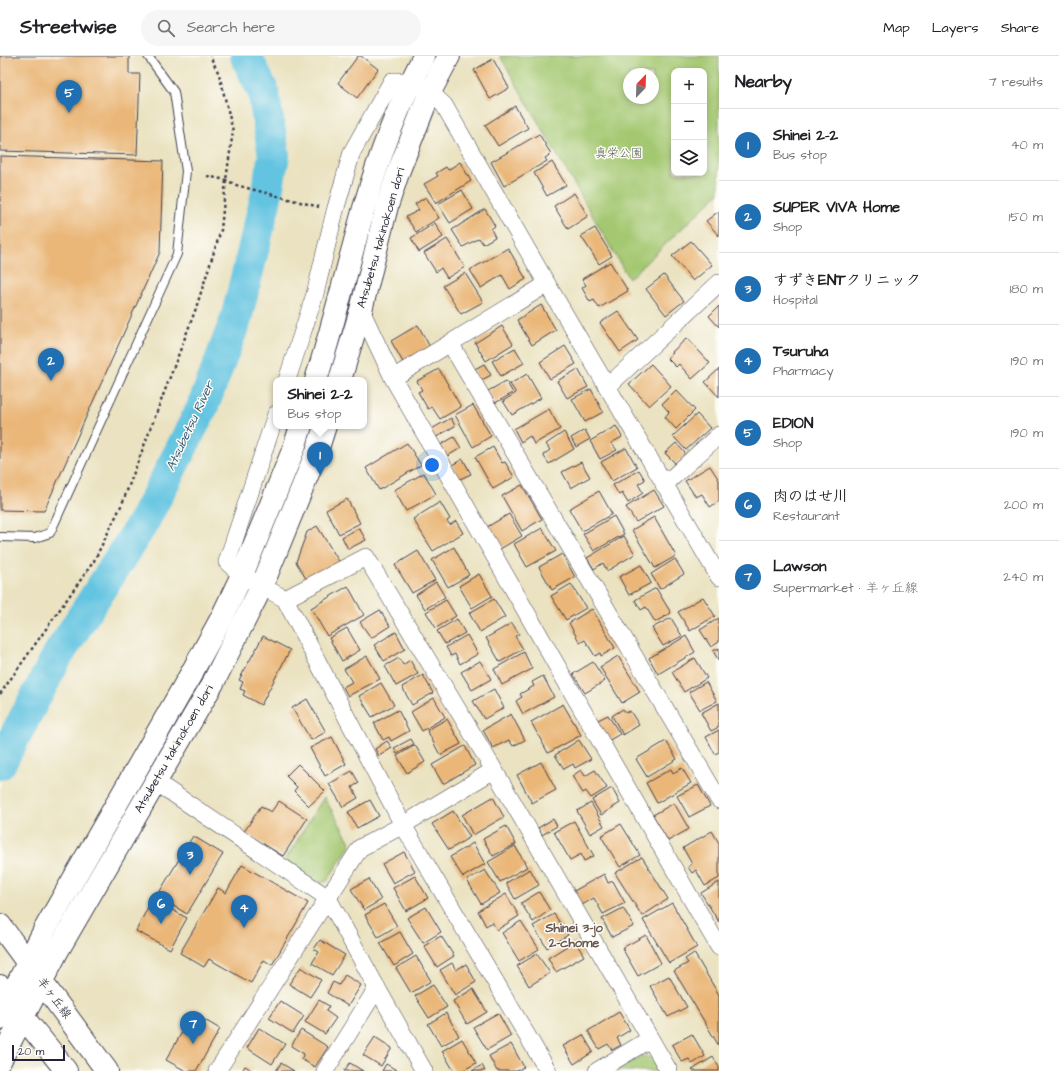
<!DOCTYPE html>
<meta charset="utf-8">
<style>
:root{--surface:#fff;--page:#f6f6f6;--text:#202124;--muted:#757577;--line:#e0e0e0;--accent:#1f6fb2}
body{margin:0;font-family:"Architects Daughter","Klee One",sans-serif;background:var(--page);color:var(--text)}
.controls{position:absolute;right:12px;top:12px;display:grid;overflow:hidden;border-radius:8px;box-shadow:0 2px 6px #0003}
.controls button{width:36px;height:36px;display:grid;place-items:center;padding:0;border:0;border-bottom:1px solid var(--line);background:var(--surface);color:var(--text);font:20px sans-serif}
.compass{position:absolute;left:623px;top:12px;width:36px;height:36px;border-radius:50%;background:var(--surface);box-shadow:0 2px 6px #0003;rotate:23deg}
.scale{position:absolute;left:12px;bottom:10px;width:53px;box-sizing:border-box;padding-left:4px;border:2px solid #22223b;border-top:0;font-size:11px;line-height:14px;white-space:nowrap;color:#22223b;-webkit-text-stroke:3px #fdfcf7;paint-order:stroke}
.you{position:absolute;left:432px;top:409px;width:14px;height:14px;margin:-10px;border:3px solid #fff;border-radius:50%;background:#1a73e8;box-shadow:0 0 0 6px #1a73e833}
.badge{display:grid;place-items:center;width:26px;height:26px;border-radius:50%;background:var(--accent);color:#fff;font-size:13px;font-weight:700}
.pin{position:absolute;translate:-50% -33px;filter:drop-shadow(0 1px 2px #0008)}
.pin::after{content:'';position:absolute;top:21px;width:14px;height:12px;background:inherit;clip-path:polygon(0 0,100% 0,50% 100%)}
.popup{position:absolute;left:273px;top:321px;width:94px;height:52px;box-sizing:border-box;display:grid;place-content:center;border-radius:8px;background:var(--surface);filter:drop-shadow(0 1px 3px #0005);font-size:13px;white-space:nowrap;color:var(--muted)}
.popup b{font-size:15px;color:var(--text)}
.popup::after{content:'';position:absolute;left:50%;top:100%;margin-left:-8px;border:8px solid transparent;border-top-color:var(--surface)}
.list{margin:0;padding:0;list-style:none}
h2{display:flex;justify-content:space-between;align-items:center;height:52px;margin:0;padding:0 16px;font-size:17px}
h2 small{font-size:13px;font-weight:400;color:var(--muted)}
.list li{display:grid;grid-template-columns:26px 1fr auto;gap:12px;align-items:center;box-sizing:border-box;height:72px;padding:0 16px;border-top:1px solid var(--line)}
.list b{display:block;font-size:15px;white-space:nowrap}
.list p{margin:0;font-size:13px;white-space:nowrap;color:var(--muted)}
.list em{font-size:13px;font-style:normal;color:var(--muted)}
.icon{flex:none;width:22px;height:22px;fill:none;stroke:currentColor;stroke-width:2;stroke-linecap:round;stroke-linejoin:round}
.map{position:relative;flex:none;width:719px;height:1015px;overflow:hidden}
header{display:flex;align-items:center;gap:24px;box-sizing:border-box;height:56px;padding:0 20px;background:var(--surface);border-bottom:1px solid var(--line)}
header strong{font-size:19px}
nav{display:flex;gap:22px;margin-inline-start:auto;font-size:14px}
.search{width:280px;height:36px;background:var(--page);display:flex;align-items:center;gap:10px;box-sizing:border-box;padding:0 14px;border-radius:22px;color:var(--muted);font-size:15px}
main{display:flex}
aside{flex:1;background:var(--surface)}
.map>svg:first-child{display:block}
.green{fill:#a4c871;stroke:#637556;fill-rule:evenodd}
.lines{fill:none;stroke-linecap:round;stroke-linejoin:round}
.river{stroke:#63c4e1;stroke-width:32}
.building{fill:#eab779}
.lane-casing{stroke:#403f4f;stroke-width:10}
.street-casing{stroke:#403f4f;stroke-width:18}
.secondary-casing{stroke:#403f4f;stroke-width:24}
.primary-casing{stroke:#403f4f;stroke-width:24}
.path{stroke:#403f4f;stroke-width:2.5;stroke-dasharray:3 3;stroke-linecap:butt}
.lane{stroke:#fff;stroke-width:8}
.street{stroke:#fff;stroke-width:17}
.secondary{stroke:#fff;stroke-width:22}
.primary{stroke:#fff;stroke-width:22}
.labels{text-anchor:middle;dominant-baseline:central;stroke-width:3;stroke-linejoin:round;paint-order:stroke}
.park-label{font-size:12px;fill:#505c4e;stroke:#fdfcf7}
.street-label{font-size:12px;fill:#22223b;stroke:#fdfcf7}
.water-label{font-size:13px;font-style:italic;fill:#395b75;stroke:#fdfcf7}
.neighbourhood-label{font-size:13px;font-weight:bold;fill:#685651;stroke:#fdfcf7}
</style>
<header>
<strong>Streetwise</strong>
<div class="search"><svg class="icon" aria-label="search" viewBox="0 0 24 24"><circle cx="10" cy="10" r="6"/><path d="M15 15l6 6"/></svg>Search here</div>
<nav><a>Map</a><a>Layers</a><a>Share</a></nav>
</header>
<main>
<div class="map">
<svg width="719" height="1015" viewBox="0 0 719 1015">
<rect width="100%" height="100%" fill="#fdfcf7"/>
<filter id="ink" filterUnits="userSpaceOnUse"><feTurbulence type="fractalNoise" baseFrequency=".025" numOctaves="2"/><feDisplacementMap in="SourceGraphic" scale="8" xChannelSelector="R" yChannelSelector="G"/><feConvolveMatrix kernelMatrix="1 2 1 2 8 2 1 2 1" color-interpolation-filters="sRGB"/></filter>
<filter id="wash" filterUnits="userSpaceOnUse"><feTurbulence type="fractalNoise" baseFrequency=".012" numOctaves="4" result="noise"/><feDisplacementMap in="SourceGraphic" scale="16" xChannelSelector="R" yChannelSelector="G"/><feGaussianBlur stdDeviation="0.9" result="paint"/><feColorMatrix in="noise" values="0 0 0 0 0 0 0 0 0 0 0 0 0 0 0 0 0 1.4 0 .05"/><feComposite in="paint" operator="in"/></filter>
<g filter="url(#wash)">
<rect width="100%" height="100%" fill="#eae2c0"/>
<!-- green -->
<g class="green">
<path d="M500 0H719V137L629 223ZM674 15H704V117H674ZM629 18H653V42H629Z"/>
<polygon points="324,741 351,788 327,825 320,827 285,804"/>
<path d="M640 1000C653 1000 655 1004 661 1015H616Z"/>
</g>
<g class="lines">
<!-- river -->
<polyline class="river" points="0,708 58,599 144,465 203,350 236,263 265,146 274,99 263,35 246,0"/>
</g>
<g id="blocks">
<!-- building -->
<g class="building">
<polygon points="0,0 129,0 129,18 140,18 137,99 0,95"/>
<polygon points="358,0 361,0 378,13 357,42 338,27"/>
<polygon points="493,3 509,32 490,43 474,14"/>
<polygon points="515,50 528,72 498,90 485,69"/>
<polygon points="539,78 551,98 545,102 547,105 504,130 491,106"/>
<polygon points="0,100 163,105 160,196 44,455 0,454"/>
<polygon points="460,106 471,125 436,147 424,128 438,120 436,117 446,111 448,114"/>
<polygon points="552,106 566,129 547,140 534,117"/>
<polygon points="462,134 473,153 450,167 438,148"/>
<polygon points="574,137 588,160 568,173 554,150"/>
<polygon points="426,141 439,162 416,176 406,161 419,154 415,148"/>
<polygon points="485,153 495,170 491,173 495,181 483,188 479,182 463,191 452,174"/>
<polygon points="719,155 719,180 706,165"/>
<polygon points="435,167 443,181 419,196 411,182"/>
<polygon points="595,172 612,200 599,208 581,180"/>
<polygon points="447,183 465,211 447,222 441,212 436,216 424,197"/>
<polygon points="691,185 712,209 693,225 672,200"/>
<polygon points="508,192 526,223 510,233 502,219 481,232 470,214"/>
<polygon points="610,206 628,235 599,252 594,244 590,246 582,232 586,229 582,223"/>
<polygon points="465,217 483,246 461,258 443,230"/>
<polygon points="664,219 684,245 666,259 646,233"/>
<polygon points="541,249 556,274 532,289 517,264"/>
<polygon points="719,250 719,271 709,260"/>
<polygon points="618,255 638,284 620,296 600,267"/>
<polygon points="418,269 431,293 404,308 391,285"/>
<polygon points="502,270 513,288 486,305 475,287"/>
<polygon points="687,282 710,307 692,323 679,308 676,311 667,302 673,297 672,296"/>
<polygon points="565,290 576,308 550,323 540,306"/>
<polygon points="515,292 524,307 501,320 492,305"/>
<polygon points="484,308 491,319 480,325 473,314"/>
<polygon points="651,308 671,330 649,350 629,328"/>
<polygon points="439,313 461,351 440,363 432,351 428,353 418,336 422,334 417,325"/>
<polygon points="578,313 588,331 567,342 557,325"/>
<polygon points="719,313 719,341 705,326"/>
<polygon points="527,318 541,342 512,359 503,345 516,337 510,328"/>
<polygon points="506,325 513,337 495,347 488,335"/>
<polygon points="591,333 603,356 585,366 572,343"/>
<polygon points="676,334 695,354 676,373 665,361 669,356 662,348"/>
<polygon points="473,349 491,380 473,391 455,359"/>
<polygon points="549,353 560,373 534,388 530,380 521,386 514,373"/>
<polygon points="697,358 710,372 686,394 673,380"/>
<polygon points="451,362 455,370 433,383 428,375"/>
<polygon points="616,370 622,381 611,387 617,394 600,403 590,385"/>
<polygon points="585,374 590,383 576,391 571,382"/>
<polygon points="564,376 574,393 549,408 543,399 550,394 546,388"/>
<polygon points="454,381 461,392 444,402 437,391"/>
<polygon points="407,387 421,409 379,434 366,412"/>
<polygon points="676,387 686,398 676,408 665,397"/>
<polygon points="493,391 502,407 505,406 514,421 493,433 475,401"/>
<polygon points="626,392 637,411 612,425 601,406"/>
<polygon points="463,403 471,418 460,423 452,409"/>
<polygon points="581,406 590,421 571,432 562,416"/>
<polygon points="710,410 719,424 719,445 710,451 702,438 696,441 685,425"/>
<polygon points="639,414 645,424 638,428 643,437 628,447 622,437 619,439 613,429"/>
<polygon points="424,417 436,438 406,455 394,434"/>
<polygon points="522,429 542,463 522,475 502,440"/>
<polygon points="654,434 664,450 636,466 626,451"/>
<polygon points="599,435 612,458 582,475 569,453"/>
<polygon points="347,443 360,467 339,478 326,454"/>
<polygon points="440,446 450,463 447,465 450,469 456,465 463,477 433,495 413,463"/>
<polygon points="509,458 522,480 495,496 482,474"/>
<polygon points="614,460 624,478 594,495 583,478"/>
<polygon points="654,461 676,500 655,512 632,474"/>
<polygon points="317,470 340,507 308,526 296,506 307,476"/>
<polygon points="359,472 366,484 348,493 342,481"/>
<polygon points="542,472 556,495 527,511 514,488"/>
<polygon points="624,480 635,498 607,515 603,507 594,513 587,502"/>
<polygon points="454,491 469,519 448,531 432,504"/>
<polygon points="418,495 435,524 412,537 395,509"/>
<polygon points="562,498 575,521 552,534 539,511"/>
<polygon points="675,503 684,518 660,533 651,518"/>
<polygon points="641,509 651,527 629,539 619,521"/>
<polygon points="479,518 492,540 472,552 459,530"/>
<polygon points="436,526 445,541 425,553 416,539"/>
<polygon points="571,528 586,552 566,564 551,540"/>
<polygon points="348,530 364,559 327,580 311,552"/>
<polygon points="656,532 671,557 655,566 646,551 641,554 635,544"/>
<polygon points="703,541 715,560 690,575 678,556"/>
<polygon points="494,543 505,561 480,576 469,557"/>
<polygon points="446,544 456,560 436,572 426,556"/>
<polygon points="592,553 615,592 601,600 600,597 595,600 585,584 580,587 569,567"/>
<polygon points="380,554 390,570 371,582 360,566"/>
<polygon points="671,562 682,580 663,590 652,572"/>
<polygon points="719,562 719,586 711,591 700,574"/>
<polygon points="457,563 465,577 445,588 437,575"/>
<polygon points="512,567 519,578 515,580 523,593 500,606 486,582"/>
<polygon points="347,572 360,594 342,605 329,582"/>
<polygon points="396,576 405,593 384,605 374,589"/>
<polygon points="467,579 478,598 460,608 455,598 451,600 446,591"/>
<polygon points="263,580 290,594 261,649 243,639 245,635 240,633 243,626 239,624"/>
<polygon points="686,580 695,596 658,618 649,602"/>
<polygon points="719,592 719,605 713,595"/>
<polygon points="524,596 532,613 502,629 494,613"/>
<polygon points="367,600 380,623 348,640 343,631 352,626 344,613"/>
<polygon points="618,600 640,636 622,647 600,611"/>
<polygon points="399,602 403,609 410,604 418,618 396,630 385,610"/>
<polygon points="695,602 707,622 684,636 672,616"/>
<polygon points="480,605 491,623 472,634 461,616"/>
<polygon points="593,606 605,625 585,637 573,618"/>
<polygon points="423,619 433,637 412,649 402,631"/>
<polygon points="543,620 554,641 523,658 516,645 522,641 520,638 534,630 532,626"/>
<polygon points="706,626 717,645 700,654 689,636"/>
<polygon points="381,627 394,649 372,661 359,640"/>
<polygon points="494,633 504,652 484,663 473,645"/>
<polygon points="434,642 445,661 422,675 411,656"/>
<polygon points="307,643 326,676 311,684 292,652"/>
<polygon points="719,647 719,671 711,675 701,657"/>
<polygon points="563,648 581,679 548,697 531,666"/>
<polygon points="623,653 626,657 630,655 639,669 623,679 612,660"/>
<polygon points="398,654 409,675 391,685 389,681 383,684 374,667"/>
<polygon points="511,658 525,684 513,690 509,684 493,692 483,674"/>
<polygon points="608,659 620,678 606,686 594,666"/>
<polygon points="447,663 461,688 440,699 427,674"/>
<polygon points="719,674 719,696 715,698 706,681"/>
<polygon points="332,681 346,708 325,720 310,692"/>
<polygon points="411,683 414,688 397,698 394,692"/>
<polygon points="579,684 591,703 575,712 573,708 564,713 555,699"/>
<polygon points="387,685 392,692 379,700 375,693"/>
<polygon points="666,685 677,703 647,721 636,703"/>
<polygon points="415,689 425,706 407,717 397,700"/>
<polygon points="465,690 475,709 443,728 432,709"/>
<polygon points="541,706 556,734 532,747 517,719"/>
<polygon points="298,708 325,735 309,750 294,735 297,731 286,720"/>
<polygon points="682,712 691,727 657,747 646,727 671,713 673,717"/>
<polygon points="581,714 585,720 595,714 607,732 591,742 586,735 583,737 572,720"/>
<polygon points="352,715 359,727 352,731 358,742 343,751 329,728"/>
<polygon points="698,729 710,750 689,761 677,740"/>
<polygon points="612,732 620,747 601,759 592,744"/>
<polygon points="493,741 504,761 473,779 462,759"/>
<polygon points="370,744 379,760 357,772 348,756"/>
<polygon points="279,745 307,763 283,800 244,776 261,750 271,756"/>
<polygon points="591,747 604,770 590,778 577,755"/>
<polygon points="674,747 689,773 668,785 653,759"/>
<polygon points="453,755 470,781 449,794 432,768"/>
<polygon points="553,763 557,770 542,779 538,772"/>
<polygon points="574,765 594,800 584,805 581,798 570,804 554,776"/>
<polygon points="621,768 640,799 620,811 601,780"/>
<polygon points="506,770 516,788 493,800 483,783"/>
<polygon points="712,775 719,787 719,822 705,830 696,814 692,817 688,811 692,808 683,792"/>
<polygon points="193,780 223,798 187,858 157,840"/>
<polygon points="473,787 485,808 463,821 450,801"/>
<polygon points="515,790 527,811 500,826 488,806"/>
<polygon points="404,796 415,815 393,827 382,808"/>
<polygon points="642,801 668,843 642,860 615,817"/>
<polygon points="242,809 308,847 272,909 264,904 251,927 209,903 204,911 180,897 218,832 226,837"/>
<polygon points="530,813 539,829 515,843 506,827"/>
<polygon points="485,814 500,837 481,848 467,824"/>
<polygon points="604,818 608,827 613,825 625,847 603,858 594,842 582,849 574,835"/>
<polygon points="415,820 428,842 406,855 393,832"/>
<polygon points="369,823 381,844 364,854 351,833"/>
<polygon points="719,826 719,866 701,837"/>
<polygon points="539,836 550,854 533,866 521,847"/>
<polygon points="506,838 519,860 497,874 492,866 486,870 478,855"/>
<polygon points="152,843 187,862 170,893 136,875"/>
<polygon points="672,847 697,891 669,907 643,864"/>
<polygon points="384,848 397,870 378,881 365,859"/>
<polygon points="426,851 441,876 423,887 407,862"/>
<polygon points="623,852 634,870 612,881 602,863"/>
<polygon points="554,858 568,879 547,892 533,870"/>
<polygon points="521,865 539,893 519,905 502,877"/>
<polygon points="400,876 413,898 394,910 380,887"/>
<polygon points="646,879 661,907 638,920 622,892"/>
<polygon points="441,880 454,900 437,911 424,890"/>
<polygon points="320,884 345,899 332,919 312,907 319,896 314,893"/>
<polygon points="575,885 584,900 556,916 548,902"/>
<polygon points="694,897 719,939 719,990 674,915 688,907 685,903"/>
<polygon points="537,898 550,917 529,930 517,910"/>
<polygon points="416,900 431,925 411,937 396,912"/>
<polygon points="452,907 456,914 466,908 476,926 455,939 440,914"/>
<polygon points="301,911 321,924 310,941 289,928"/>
<polygon points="345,919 361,929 348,950 327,937 333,926 339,929"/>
<polygon points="669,920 687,951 668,961 650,930"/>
<polygon points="433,929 447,951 429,962 415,940"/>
<polygon points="473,933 487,956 467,968 453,945"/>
<polygon points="319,944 329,950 326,955 336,962 325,978 305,966"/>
<polygon points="280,945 304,960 293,977 269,962"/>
<polygon points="619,956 630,974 617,982 621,989 612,994 608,988 599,993 588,975"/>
<polygon points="193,957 220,973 196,1015 186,1015 166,1004"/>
<polygon points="446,957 459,980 441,990 428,968"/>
<polygon points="498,957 511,980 487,994 473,971"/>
<polygon points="259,972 285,988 272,1008 247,992"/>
<polygon points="301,974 328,991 315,1011 301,1003 304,998 291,990"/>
<polygon points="692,978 705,1000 692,1008 689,1003 682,1006 672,989"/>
<polygon points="583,979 593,996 574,1008 563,990"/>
<polygon points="375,981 392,992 381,1010 363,999"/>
<polygon points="462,983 476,1007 462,1015 454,1015 442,995"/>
<polygon points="511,988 524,1011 517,1015 497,1015 489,1000"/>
<polygon points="713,1001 719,1011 719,1015 693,1015 692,1014"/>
<polygon points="281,1007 294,1015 276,1015"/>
<polygon points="350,1007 363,1015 344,1015"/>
<polygon points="386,1008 398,1015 382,1015"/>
<polygon points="482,1009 485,1015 472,1015"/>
<polygon points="245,1010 253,1015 242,1015"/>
</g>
</g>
</g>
<g filter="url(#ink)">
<use href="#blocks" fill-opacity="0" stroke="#403f4f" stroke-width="1"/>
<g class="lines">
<defs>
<polyline id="lane" points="0,481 35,482 50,477 177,198 186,115 174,36 148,0"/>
<g id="street">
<polyline points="547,228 393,322 561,617 719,891"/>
<polyline points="361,254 393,322"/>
<polyline points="450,287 719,744"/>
<polyline points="287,324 315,238 335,155 352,96 392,25 411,25 430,36 444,49 547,228 719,521"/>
<polyline points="607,331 719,227"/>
<polyline points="276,358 227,506 242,519 285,543 403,769 548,1015"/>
<polyline points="664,429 719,379"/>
<polyline points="285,543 366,501 494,714 669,1015"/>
<polyline points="156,726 328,842 377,932 424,1015"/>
<polyline points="217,1015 360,792 403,769 494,714"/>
<polyline points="325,1015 377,932"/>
<polyline points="597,1015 650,983"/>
</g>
<g id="secondary">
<path d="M316 324C334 267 348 209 364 152 379 100 399 48 424 0"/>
<polyline points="340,324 361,254 387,150 399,114 430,36 449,0"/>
<polyline points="0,962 45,873 191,618 221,563 242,519 294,392 301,370"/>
<polyline points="0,1005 58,894 213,627 238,577 262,530 316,398 325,370"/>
</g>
<g id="primary">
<polyline points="0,869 107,1015"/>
<path d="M0 930C20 960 45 986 66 1015"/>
</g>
</defs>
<!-- lane casing -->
<use href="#lane" class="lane-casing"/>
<!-- street casing -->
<use href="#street" class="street-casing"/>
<!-- secondary casing -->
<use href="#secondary" class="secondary-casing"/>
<!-- primary casing -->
<use href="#primary" class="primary-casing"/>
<!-- path -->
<g class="path">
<polyline points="207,120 226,124 236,129 319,151"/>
<polyline points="0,638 94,505 122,448 195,255 221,174 226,124 233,75 219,18 210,0"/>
</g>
<!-- lane -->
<use href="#lane" class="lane"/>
<!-- street -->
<use href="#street" class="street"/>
<!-- secondary -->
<use href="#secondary" class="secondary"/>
<!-- primary -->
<use href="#primary" class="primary"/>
</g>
</g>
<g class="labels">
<!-- park labels -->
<g class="park-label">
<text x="619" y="97">真栄公園</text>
</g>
<!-- street labels -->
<g class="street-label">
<text transform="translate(381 182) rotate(-74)">Atsubetsu takinokoen dori</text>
<text transform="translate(174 693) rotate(-60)">Atsubetsu takinokoen dori</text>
<text transform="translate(54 942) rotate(53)">羊ヶ丘線</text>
</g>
<!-- water labels -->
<g class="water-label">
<text transform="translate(190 370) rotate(-65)">Atsubetsu River</text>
</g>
<!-- neighbourhood labels -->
<g class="neighbourhood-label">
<text x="574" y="872">Shinei 3-jo<tspan x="574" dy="15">2-chome</tspan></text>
</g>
</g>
</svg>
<div class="controls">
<button>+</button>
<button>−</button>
<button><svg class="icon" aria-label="layers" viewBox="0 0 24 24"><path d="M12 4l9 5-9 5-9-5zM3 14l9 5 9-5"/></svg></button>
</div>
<svg class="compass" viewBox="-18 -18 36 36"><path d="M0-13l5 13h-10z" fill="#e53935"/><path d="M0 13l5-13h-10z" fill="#757577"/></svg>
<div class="scale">20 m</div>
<div class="you"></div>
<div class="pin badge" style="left:320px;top:419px">1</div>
<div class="popup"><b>Shinei 2-2</b>Bus stop</div>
<div class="pin badge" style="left:51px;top:325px">2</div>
<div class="pin badge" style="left:190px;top:819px">3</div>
<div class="pin badge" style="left:244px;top:872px">4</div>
<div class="pin badge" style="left:69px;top:57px">5</div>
<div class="pin badge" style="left:161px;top:868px">6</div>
<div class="pin badge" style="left:193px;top:988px">7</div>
</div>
<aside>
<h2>Nearby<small>7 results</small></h2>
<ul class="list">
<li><span class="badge">1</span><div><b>Shinei 2-2</b><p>Bus stop</p></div><em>40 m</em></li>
<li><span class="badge">2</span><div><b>SUPER VIVA Home</b><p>Shop</p></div><em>150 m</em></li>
<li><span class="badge">3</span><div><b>すずきENTクリニック</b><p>Hospital</p></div><em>180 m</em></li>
<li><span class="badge">4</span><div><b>Tsuruha</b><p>Pharmacy</p></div><em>190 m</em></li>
<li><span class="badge">5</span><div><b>EDION</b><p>Shop</p></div><em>190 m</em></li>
<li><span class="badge">6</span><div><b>肉のはせ川</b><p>Restaurant</p></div><em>200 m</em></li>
<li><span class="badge">7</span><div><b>Lawson</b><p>Supermarket · 羊ヶ丘線</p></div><em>240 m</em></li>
</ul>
</aside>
</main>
